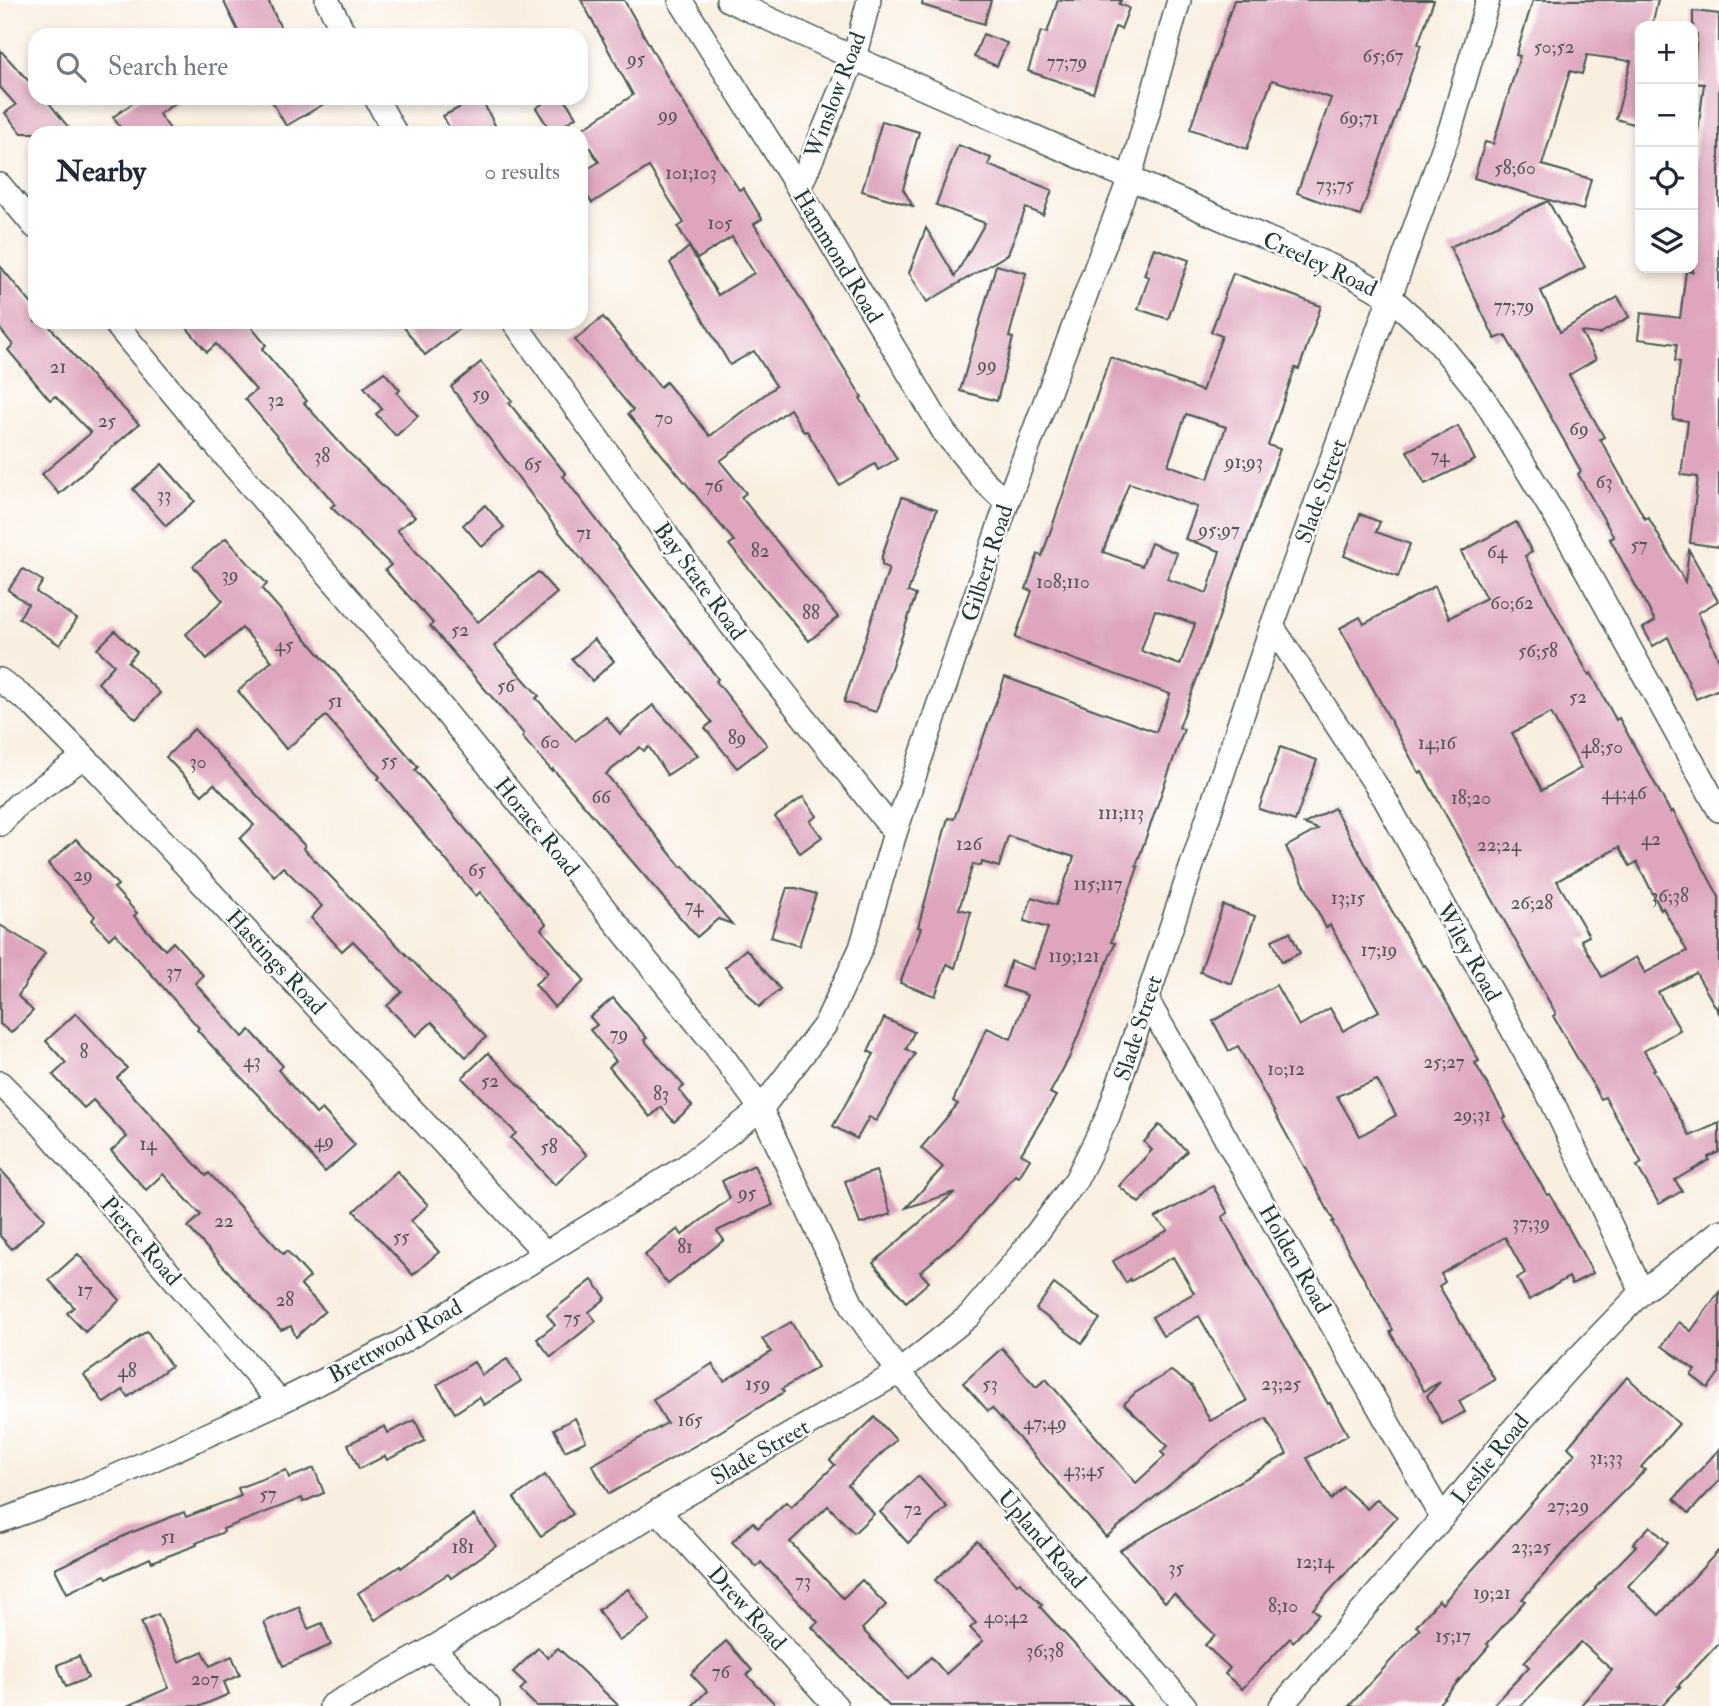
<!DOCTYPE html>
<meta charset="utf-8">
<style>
:root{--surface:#fff;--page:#f6f6f7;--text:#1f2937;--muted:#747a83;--line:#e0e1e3}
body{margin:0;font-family:"IM FELL Double Pica",serif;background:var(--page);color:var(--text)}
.controls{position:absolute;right:21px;top:21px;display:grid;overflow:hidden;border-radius:14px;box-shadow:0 4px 10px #0003}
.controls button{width:63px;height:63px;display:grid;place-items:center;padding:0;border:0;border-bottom:2px solid var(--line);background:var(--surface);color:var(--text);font:35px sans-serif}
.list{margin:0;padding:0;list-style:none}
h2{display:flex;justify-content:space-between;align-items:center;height:91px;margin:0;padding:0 28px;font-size:30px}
h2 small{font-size:23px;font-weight:400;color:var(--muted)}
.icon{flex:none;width:38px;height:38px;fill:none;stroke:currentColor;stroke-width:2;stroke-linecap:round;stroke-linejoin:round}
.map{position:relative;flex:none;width:1719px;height:1706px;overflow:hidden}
.search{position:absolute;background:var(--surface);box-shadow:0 4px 10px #0003;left:28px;top:28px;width:560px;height:77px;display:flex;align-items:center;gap:18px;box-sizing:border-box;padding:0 24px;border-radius:21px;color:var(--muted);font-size:26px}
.panel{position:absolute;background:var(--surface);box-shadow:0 4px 10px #0003;left:28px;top:126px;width:560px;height:203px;border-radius:21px}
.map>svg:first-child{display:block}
.building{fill:#dea5bd;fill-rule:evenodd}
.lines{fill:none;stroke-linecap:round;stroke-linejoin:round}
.minor-casing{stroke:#40584e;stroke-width:26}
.minor{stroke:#fff;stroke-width:23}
.labels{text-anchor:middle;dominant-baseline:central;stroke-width:5;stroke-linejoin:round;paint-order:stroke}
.number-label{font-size:19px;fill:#4f5756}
.street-label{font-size:23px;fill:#1f3d34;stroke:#fff}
</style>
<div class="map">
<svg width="1719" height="1706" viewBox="0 0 1719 1706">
<rect width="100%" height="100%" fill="#fff"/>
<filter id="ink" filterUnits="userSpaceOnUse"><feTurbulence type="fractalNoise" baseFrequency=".0143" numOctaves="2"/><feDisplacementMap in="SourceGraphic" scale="14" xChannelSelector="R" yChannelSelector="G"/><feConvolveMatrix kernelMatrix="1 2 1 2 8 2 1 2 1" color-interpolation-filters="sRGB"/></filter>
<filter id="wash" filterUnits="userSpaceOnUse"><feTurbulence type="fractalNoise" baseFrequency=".00686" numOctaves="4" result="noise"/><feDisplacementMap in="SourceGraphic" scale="28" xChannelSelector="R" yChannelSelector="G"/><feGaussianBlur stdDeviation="1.57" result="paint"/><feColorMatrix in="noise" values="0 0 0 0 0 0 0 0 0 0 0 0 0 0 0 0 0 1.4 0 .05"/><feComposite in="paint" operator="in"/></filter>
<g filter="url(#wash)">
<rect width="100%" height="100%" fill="#f9efe1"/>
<g id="blocks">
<!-- building -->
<g class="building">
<polygon points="223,0 268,0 284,35 240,35"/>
<polygon points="581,0 624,0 672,85 739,190 743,188 762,219 754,224 862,397 860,398 897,459 878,470 875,464 839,485 807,431 804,432 790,409 720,461 746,493 741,497 838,617 809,641 729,545 734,541 628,414 633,410 575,340 603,317 660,387 666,382 710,436 776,386 754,351 730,365 670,263 689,247 718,295 754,273 732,237 697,259 678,227 684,223 649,167 592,203 581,186 581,173 599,162 579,131 633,95"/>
<polygon points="923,0 991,0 984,24 922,5"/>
<polygon points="1058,0 1121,0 1119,4 1129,8 1121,29 1115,27 1093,93 1028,71 1041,31 1047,33"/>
<polygon points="1234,0 1434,0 1418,44 1421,45 1360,216 1297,193 1331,98 1272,80 1247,149 1190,129"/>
<polygon points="1533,0 1658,0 1652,26 1640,26 1640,126 1616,119 1631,61 1587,55 1582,74 1570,71 1542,165 1591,179 1583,210 1474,178 1485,142 1493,144 1520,56 1516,55"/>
<polygon points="1693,11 1719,14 1719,547 1690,543 1698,477 1681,475 1688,421 1673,419 1680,362 1675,361 1677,344 1638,339 1641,313 1680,318 1686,271 1693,272 1693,171 1704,84 1693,83 1697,34 1693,34"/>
<polygon points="983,34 1007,43 997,66 974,57"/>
<polygon points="0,50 35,88 35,98 45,98 73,133 21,133 5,113 16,105 0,87"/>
<polygon points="140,98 183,98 159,114 173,133 124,133 113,117"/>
<polygon points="270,98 334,98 286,126"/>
<polygon points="478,98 481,98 499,133 452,133 443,116"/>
<polygon points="551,98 564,98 576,117 552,133 536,108"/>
<polygon points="882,121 919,132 903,189 913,206 862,191"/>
<polygon points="958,145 991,158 988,165 1052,190 1043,215 1026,208 1008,254 927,302 909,273 926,228 955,276 985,223 936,205"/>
<polygon points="1548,201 1585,267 1541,291 1560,332 1618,297 1629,317 1599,334 1581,332 1596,359 1569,375 1604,437 1600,439 1645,519 1648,517 1685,582 1689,550 1718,601 1698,613 1719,660 1719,689 1696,699 1668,637 1653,646 1643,628 1655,621 1610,539 1614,537 1578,474 1581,471 1505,335 1495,339 1450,247"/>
<polygon points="1154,248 1189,260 1168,319 1138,309 1149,277 1144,275"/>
<polygon points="996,265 1026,273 1009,337 1013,338 997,401 960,391"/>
<polygon points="0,266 35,308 35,322 46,322 104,391 105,390 139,424 59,494 42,474 91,433 55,396 50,400 8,350 13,345 0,329"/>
<path d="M1233 273 1321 306 1299 369 1295 368 1268 445 1280 449 1179 728 1184 729 1136 866 1138 867 1111 942 1115 943 1069 1058 1050 1093 1056 1096 1021 1154 1030 1159 1019 1177 1015 1175 966 1232 920 1272 929 1282 906 1302 873 1263 955 1192 906 1208 943 1167 921 1148 958 1104 953 1101 987 1028 1011 1039 1027 995 1003 987 1011 961 1033 969 1048 928 1024 921 1032 897 1056 905 1074 857 1008 836 999 867 982 862 981 866 973 864 959 909 971 912 955 968 947 964 935 996 900 983 921 928 918 927 948 818 954 819 1005 677 1156 732 1170 694 1015 638 1032 591 1026 589 1038 554 1042 556 1110 357 1202 391 1222 336 1211 332ZM1186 414 1226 427 1208 479 1168 465ZM1129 483 1197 507 1185 539 1220 551 1207 593 1167 579 1177 553 1151 543 1142 566 1103 552ZM1155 610 1195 624 1180 665 1141 651Z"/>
<polygon points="182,322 247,322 266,345 262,349 307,401 304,403 348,452 415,517 397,530 478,622 538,572 557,593 494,646 539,696 536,698 575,741 606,717 620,734 653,705 698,755 667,775 649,747 644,751 640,747 606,774 681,867 683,866 732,924 718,919 697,937 553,769 552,771 522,737 524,734 430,626 433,623 385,570 391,565 331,507 335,504 245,399 256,390 216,344 207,352"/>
<polygon points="400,322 468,322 425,355"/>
<polygon points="481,362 512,401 509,403 566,474 563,476 718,679 716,681 767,745 737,768 705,728 712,722 553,524 451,387"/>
<polygon points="384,372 400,390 397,393 418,416 396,436 376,414 382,409 364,387"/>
<polygon points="1458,426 1475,460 1425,484 1407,451"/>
<polygon points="162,464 195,501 166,526 133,489"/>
<polygon points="902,497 937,509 908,592 916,595 876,712 844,702 889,568 882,565 882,556"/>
<polygon points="485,505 504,527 482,547 463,525"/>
<polygon points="1360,514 1380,522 1376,532 1410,544 1398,577 1344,556"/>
<path d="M1516 522 1532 552 1525 556 1559 621 1589 675 1591 673 1616 720 1619 718 1671 813 1673 811 1719 897V1013L1696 973 1658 992 1680 1030 1644 1051 1655 1069 1653 1070 1690 1136 1719 1123V1152L1708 1157 1709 1160 1675 1180 1682 1191 1659 1204 1637 1166 1642 1163 1605 1097 1601 1099 1553 1016 1556 1014 1422 772 1419 773 1340 628 1360 617 1364 624 1435 586 1449 618 1486 598 1461 552ZM1551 713 1581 768 1542 790 1512 733ZM1619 847 1630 866 1637 862 1661 910 1663 908 1687 951 1645 973 1636 957 1602 977 1581 940 1589 936 1557 881Z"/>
<polygon points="226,538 267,584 262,589 387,731 418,767 415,770 546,924 541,929 585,981 554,1007 535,984 548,973 480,892 476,896 378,779 380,777 326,716 286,749 238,691 272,661 242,628 207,659 186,634 223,601 193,566"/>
<polygon points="23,569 43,581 36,592 77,619 60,645 19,618 28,604 8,590"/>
<polygon points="115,631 137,652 128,662 160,693 136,719 98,683 114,665 97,649"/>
<polygon points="594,639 614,661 592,681 572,659"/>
<polygon points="194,729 305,846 303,848 486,1037 466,1057 432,1022 416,1036 387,1006 402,992 353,941 342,951 311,918 322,906 283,867 274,876 240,839 254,825 214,784 202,795 166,757"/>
<polygon points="1280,747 1317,760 1295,821 1259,809"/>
<polygon points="803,797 817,816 810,821 822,837 800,853 775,817"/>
<path d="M1334 808 1423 966 1425 965 1450 1008 1479 1061 1475 1063 1506 1117 1503 1118 1547 1195 1550 1194 1593 1273 1572 1284 1569 1277 1529 1300 1517 1278 1525 1273 1505 1237 1441 1274 1445 1282 1439 1286 1495 1380 1459 1401 1465 1412 1442 1424 1427 1396 1440 1382 1424 1391 1390 1332 1393 1330 1332 1222 1334 1221 1238 1046 1229 1051 1213 1021 1276 985 1299 1026 1330 1008 1343 1031 1379 1011 1330 925 1326 928 1286 847 1318 829 1304 824ZM1377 1080 1396 1115 1360 1136 1337 1096Z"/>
<polygon points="76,839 118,885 114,888 137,913 134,916 165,950 173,942 203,975 195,983 243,1037 250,1030 283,1066 278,1070 316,1114 322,1109 355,1145 325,1172 270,1110 271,1109 197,1030 199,1028 115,933 109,939 92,920 95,916 48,864"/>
<polygon points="787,888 796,888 816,894 799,946 771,937"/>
<polygon points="1223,905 1255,916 1232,984 1200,972"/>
<polygon points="0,925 45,953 18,996 33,1011 11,1033 0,1024"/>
<polygon points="1290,932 1300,953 1282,962 1272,940"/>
<polygon points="746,949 780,989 759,1007 725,967"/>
<polygon points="613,998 647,1038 644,1040 684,1086 679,1090 692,1106 674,1122 661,1107 650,1117 609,1067 616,1061 590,1030 597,1025 590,1017"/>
<polygon points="76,1013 127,1068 117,1078 206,1176 209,1173 283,1254 287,1251 310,1277 301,1285 325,1311 296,1337 291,1326 281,1330 188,1227 201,1215 163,1174 146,1190 111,1151 127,1137 93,1100 84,1108 53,1075 66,1063 46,1041"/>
<polygon points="884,1018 914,1032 906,1049 915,1054 876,1121 869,1117 857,1139 833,1126 874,1054 868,1051"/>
<polygon points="488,1053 587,1155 555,1185 511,1138 516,1133 462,1078"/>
<polygon points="1159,1125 1187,1151 1139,1203 1119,1186 1152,1150 1144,1142"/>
<polygon points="754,1165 773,1205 717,1231 724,1240 668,1284 645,1255 678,1229 682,1235 730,1198 722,1181"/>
<polygon points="0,1169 45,1219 12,1249 0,1236"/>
<polygon points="397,1171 428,1205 411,1221 439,1252 413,1275 354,1211"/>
<polygon points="876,1171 891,1214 860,1224 845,1181"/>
<polygon points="1213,1186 1228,1213 1222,1217 1328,1404 1330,1403 1348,1435 1307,1458 1331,1500 1343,1487 1367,1509 1377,1499 1397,1517 1313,1609 1319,1614 1293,1642 1290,1638 1242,1689 1225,1674 1230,1668 1205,1645 1215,1635 1174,1594 1165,1602 1120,1550 1287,1454 1266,1418 1218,1445 1106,1537 992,1408 988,1411 963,1383 1002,1348 1036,1387 1046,1379 1136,1483 1165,1456 1161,1452 1168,1446 1124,1404 1135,1393 1171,1371 1192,1386 1210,1421 1247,1401 1199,1316 1163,1336 1152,1317 1194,1293 1173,1257 1131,1281 1130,1279 1126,1283 1113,1261 1168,1230 1155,1218"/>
<polygon points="78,1254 120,1300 85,1332 67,1313 74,1307 49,1280"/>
<polygon points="592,1280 606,1298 589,1312 596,1321 551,1357 537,1339 555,1325 547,1315"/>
<polygon points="1054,1284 1100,1319 1082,1343 1036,1309"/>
<polygon points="1719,1292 1719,1373 1708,1388 1691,1375 1695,1370 1662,1346 1679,1322 1691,1331"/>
<polygon points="791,1322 818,1367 782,1389 784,1392 721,1431 609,1494 592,1465 667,1423 653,1400 712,1364 724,1381 771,1352 762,1339"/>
<polygon points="147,1331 171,1366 128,1397 123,1390 104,1403 84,1375"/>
<polygon points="507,1359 521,1381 484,1405 479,1397 455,1413 437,1385 474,1362 482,1375"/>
<polygon points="1627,1377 1679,1424 1641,1467 1645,1470 1578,1537 1522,1599 1525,1601 1487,1644 1489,1646 1437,1706 1349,1706 1420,1629 1416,1626 1439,1600 1442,1604 1575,1454 1568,1447"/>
<polygon points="875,1417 896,1440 848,1485 874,1514 854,1533 828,1506 790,1542 843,1598 862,1580 886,1605 862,1629 908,1678 931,1657 946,1674 983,1641 970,1628 976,1623 935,1580 977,1541 1017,1584 1020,1582 1042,1605 1040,1607 1131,1706 889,1706 812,1627 818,1622 761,1562 757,1567 732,1542 753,1522 758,1528 786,1502 791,1507 835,1465 830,1460"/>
<polygon points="575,1418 586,1441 565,1451 554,1429"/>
<polygon points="415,1420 425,1441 387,1460 385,1456 359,1469 348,1444 385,1426 388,1433"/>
<polygon points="1719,1449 1719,1481 1689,1513 1674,1499"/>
<polygon points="314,1468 324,1493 303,1502 302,1498 223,1529 224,1532 196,1543 197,1545 152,1562 150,1558 107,1578 105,1575 67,1593 55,1569 130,1533 184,1512 186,1517 241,1496 238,1488 286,1470 289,1478"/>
<polygon points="545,1475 573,1514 541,1536 514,1498"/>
<polygon points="918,1476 947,1507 908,1543 880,1512"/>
<polygon points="474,1515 496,1546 451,1578 448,1574 375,1620 358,1593 400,1566 401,1568"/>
<polygon points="1650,1526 1668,1543 1628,1586 1659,1615 1719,1550 1719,1643 1678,1686 1680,1687 1662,1706 1580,1706 1612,1670 1581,1642 1521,1706 1492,1706 1529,1667 1524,1662 1596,1589 1595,1588 1636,1546 1633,1544"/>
<polygon points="628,1589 650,1620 619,1641 598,1610"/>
<polygon points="299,1607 308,1629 322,1623 331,1645 283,1666 264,1622"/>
<polygon points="158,1614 179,1662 203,1651 210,1666 232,1656 240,1675 224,1682 229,1694 201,1706 127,1706 169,1688 141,1622"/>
<polygon points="726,1641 752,1670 747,1675 777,1706 692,1706 707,1691 691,1674"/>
<polygon points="538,1648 548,1658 558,1648 619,1706 536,1706 520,1690 526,1684 513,1672"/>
<polygon points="79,1656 88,1678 66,1687 57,1665"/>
</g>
</g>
</g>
<g filter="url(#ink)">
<use href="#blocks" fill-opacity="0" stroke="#40584e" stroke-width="2"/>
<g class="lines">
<defs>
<g id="minor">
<polyline points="327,0 345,35"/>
<polyline points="680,0 799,189 944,432 983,480 1007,503"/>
<polyline points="728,0 854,58 1351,275 1391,298 1434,337 1484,399 1568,537 1719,810"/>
<polyline points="376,98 395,133"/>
<polyline points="0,185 35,227"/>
<polyline points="799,189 854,58 869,0"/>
<polyline points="114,322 219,449 417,677 714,1044 761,1109 854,1309 899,1372 1185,1706"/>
<polyline points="514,322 731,625 895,833"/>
<polyline points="1272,626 1385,799 1553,1103 1642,1292"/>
<polyline points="0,680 33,705 101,774 544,1252"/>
<polyline points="0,824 18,804 84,757"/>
<polyline points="1147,1000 1442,1518"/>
<polyline points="0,1083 40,1123 280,1402"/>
<polyline points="658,1511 836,1706"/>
<polyline points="0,1521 83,1491 280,1402 400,1343 685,1167 761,1109 825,1025 861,948 895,833 1007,503 1129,180 1179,0"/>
<polyline points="433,1648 488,1706"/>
<polyline points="331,1706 433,1648 658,1511 899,1372 969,1316 1026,1248 1076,1180 1108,1116 1272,626 1451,127 1488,0"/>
<polyline points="1281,1706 1442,1518 1516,1426 1573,1363 1642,1292 1719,1232"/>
</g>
</defs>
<!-- minor casing -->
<use href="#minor" class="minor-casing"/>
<!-- minor -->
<use href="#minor" class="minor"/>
</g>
</g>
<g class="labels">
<!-- number labels -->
<g class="number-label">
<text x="1554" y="47">50;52</text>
<text x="1383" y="56">65;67</text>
<text x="636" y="59">95</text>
<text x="1067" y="62">77;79</text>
<text x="668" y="115">99</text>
<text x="1359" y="118">69;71</text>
<text x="1515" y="168">58;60</text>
<text x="691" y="173">101;103</text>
<text x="1335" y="185">73;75</text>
<text x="720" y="223">105</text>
<text x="1514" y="306">77;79</text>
<text x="987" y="365">99</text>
<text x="58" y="367">21</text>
<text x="481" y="394">59</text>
<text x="276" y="400">32</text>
<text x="664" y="418">70</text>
<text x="107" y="421">25</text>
<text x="1579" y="429">69</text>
<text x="322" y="456">38</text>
<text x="1440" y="456">74</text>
<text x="1244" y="462">91;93</text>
<text x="533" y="464">65</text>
<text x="1604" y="482">63</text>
<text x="714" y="486">76</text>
<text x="164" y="495">33</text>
<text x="1219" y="530">95;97</text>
<text x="584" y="533">71</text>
<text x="1639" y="545">57</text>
<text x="760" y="551">82</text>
<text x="1497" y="552">64</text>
<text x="230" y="575">39</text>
<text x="1063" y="582">108;110</text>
<text x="1512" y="603">60;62</text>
<text x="811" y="613">88</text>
<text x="460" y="630">52</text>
<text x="284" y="645">45</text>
<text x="1538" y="651">56;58</text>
<text x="506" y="686">56</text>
<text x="1578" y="697">52</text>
<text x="335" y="701">51</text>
<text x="737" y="738">89</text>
<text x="550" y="742">60</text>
<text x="1437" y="743">14;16</text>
<text x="1602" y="747">48;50</text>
<text x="389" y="761">55</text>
<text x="198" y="762">30</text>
<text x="1624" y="793">44;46</text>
<text x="601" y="797">66</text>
<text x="1471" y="798">18;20</text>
<text x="1121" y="813">111;113</text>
<text x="1651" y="839">42</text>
<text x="969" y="844">126</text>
<text x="1499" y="845">22;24</text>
<text x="477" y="870">65</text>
<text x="83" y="875">29</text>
<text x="1098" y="884">115;117</text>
<text x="1670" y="896">36;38</text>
<text x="1348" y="898">13;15</text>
<text x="1532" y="903">26;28</text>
<text x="694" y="906">74</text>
<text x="1379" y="950">17;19</text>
<text x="1074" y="956">119;121</text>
<text x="174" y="972">37</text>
<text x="619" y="1034">79</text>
<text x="84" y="1052">8</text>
<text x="252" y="1061">43</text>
<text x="1444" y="1062">25;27</text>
<text x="1286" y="1069">10;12</text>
<text x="490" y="1081">52</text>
<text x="661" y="1094">83</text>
<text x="1472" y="1115">29;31</text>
<text x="324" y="1141">49</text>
<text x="148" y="1144">14</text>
<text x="549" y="1147">58</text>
<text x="747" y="1193">95</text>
<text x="224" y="1221">22</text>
<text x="1531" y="1223">37;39</text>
<text x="401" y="1237">55</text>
<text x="685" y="1247">81</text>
<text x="85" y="1290">17</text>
<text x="285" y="1300">28</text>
<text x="572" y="1318">75</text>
<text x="127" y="1371">48</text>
<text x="758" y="1384">159</text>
<text x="990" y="1384">53</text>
<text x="1281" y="1384">23;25</text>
<text x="690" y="1420">165</text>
<text x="1045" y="1423">47;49</text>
<text x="1606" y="1458">31;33</text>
<text x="1084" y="1470">43;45</text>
<text x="268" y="1494">57</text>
<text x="1568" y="1506">27;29</text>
<text x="913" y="1509">72</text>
<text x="168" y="1537">51</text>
<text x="463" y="1547">181</text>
<text x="1531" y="1547">23;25</text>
<text x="1315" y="1562">12;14</text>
<text x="1176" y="1568">35</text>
<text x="803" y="1581">73</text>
<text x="1492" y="1593">19;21</text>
<text x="1283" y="1606">8;10</text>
<text x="1006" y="1617">40;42</text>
<text x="1453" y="1636">15;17</text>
<text x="1045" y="1651">36;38</text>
<text x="721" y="1672">76</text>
<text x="205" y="1679">207</text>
</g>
<!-- street labels -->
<g class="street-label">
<text transform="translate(835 95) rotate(-69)">Winslow Road</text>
<text transform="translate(838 256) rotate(59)">Hammond Road</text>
<text transform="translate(1320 264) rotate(25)">Creeley Road</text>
<text transform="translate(1321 491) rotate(-70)">Slade Street</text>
<text transform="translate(987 563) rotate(-72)">Gilbert Road</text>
<text transform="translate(700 581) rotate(54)">Bay State Road</text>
<text transform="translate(537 827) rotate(51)">Horace Road</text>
<text transform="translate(1469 952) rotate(61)">Wiley Road</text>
<text transform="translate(276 962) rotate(47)">Hastings Road</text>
<text transform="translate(1138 1028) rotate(-72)">Slade Street</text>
<text transform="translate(141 1241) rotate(49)">Pierce Road</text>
<text transform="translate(1295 1259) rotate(60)">Holden Road</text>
<text transform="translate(395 1341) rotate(-29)">Brettwood Road</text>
<text transform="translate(760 1452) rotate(-30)">Slade Street</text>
<text transform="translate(1490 1459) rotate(-51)">Leslie Road</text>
<text transform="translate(1042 1539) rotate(49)">Upland Road</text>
<text transform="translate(747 1608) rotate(48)">Drew Road</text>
</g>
</g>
</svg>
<div class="controls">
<button>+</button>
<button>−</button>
<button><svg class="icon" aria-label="locate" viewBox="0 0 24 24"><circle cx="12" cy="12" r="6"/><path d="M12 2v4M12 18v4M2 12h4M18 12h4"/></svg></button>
<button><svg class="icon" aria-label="layers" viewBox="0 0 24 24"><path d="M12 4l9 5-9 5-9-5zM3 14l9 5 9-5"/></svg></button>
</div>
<div class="search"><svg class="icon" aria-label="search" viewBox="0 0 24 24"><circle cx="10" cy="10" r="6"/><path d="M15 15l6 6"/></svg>Search here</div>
<section class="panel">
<h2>Nearby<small>0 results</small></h2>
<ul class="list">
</ul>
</section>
</div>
